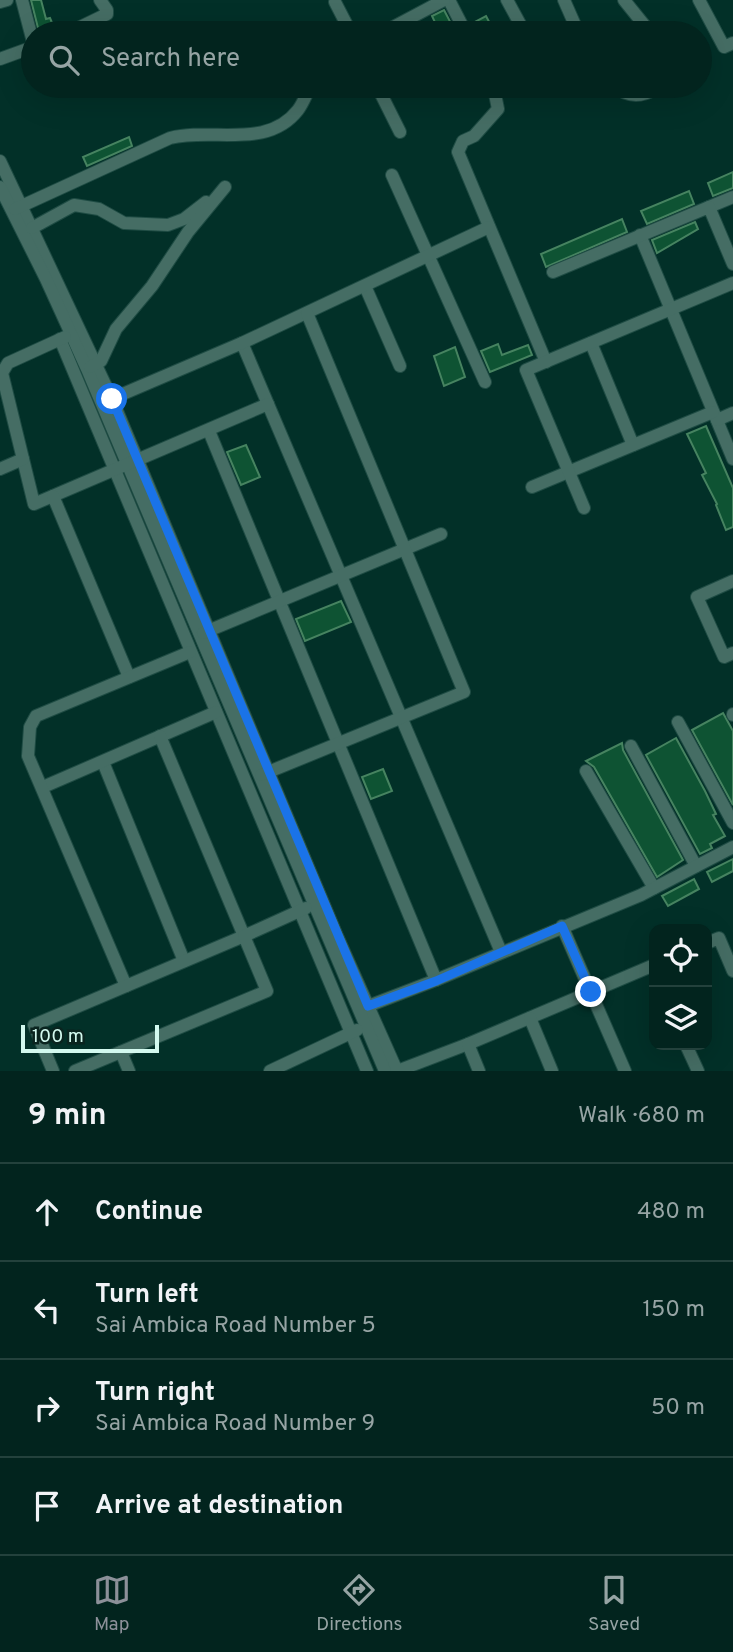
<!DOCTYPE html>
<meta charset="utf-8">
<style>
:root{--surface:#02241e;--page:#10302b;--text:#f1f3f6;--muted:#96a4a4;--line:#23413c;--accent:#8c9099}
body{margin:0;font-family:Overpass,sans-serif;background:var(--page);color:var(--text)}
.controls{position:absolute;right:21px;bottom:21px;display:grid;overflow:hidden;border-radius:14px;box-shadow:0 7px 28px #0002}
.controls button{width:63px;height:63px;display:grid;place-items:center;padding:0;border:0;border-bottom:2px solid var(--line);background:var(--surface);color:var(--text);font:35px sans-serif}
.scale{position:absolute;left:21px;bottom:18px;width:138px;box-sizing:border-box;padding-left:7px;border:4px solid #d3f9ef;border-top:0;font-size:19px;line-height:24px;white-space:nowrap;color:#d3f9ef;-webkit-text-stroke:5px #0a241f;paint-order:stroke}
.stop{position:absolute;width:21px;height:21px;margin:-16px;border:5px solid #1a73e8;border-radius:50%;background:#fff}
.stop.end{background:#1a73e8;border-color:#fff;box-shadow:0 2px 7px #0008}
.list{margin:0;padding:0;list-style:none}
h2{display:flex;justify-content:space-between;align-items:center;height:91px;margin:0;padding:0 28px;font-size:30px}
h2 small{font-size:23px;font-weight:400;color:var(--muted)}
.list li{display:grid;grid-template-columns:46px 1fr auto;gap:21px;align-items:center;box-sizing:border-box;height:98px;padding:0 28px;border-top:2px solid var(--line)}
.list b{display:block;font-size:26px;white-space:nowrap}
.list p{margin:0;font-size:23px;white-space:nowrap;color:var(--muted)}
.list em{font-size:23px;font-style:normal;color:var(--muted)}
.icon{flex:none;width:38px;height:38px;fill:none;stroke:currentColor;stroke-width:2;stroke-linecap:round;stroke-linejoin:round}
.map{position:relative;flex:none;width:733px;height:1071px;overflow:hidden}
.search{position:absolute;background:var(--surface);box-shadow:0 7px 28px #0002;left:21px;right:21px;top:21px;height:77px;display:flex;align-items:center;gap:18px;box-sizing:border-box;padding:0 24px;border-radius:38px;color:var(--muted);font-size:26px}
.sheet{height:483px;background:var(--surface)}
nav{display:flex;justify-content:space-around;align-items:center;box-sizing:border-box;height:98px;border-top:2px solid var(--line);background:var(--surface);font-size:19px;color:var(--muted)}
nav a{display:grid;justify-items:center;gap:4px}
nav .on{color:var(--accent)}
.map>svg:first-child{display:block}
.building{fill:#0e5333;stroke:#468360;stroke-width:2}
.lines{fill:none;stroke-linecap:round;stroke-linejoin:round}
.minor-casing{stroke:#1f4c44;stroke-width:14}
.minor{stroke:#456d64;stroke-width:12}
.route{stroke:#1a73e8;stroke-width:9}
</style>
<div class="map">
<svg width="733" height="1071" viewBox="0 0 733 1071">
<rect width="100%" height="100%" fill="#023028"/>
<!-- building -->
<g class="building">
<polygon points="31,0 41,0 46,19 50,18 53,25 39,32"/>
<polygon points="444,10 456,33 440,33 432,16"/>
<polygon points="486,16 495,33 475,33 471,24"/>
<polygon points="129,137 132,146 87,166 83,157"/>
<polygon points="733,172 733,188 713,196 708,183"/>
<polygon points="689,191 694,204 647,224 641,211"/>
<polygon points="622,219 627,232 546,267 541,254"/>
<polygon points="695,222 698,229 657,253 652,240"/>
<polygon points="498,344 502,355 528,345 532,355 490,372 481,351"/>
<polygon points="455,347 465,377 444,386 434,356"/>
<polygon points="706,426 733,488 733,527 726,530 716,505 717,504 702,475 706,473 687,434"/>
<polygon points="246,445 260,477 241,485 227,452"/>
<polygon points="341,601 351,622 305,641 296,619"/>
<polygon points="723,713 733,731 733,805 692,730"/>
<polygon points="676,738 705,791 716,814 713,815 725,836 710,844 712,848 700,854 646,755"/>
<polygon points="622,743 623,750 683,860 657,877 594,767 586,761"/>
<polygon points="383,769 392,791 371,799 362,777"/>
<polygon points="733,859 733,871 712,882 707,872"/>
<polygon points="694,879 699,889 668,906 662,896"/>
</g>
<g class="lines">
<defs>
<g id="minor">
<polyline points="22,0 33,42"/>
<polyline points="449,0 466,33"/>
<polyline points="507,0 525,33"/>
<polyline points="564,0 575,25 584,33"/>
<polyline points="624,0 645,26 646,33"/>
<polyline points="699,0 724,47 733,43"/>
<polyline points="0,2 7,0"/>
<polyline points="335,2 351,33"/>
<polyline points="298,29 300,33"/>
<polyline points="68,33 107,14 107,10 100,0"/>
<polyline points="382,33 444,0"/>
<polyline points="0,59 33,47"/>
<polyline points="377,86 400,132"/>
<polyline points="434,86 435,88"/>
<polyline points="497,86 494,89 498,109 474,136 463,141 458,152 546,362"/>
<polyline points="518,86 542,88 548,86"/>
<path d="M614 86C627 97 640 98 655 89V86"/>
<polyline points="0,161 112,399 337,936 397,1071 468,1044 654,965"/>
<polyline points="392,175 485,382"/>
<polyline points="0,187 46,279 87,369 385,1071"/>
<polyline points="709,207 733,197"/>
<path d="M15 209 170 138C213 127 267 150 298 110 304 102 306 94 311 86"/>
<polyline points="32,228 74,205 99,209 124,223 168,225 184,219 206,202"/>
<polyline points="640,235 733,459"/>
<polyline points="553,272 709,207 733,264"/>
<polyline points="365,286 400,366"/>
<polyline points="60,339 367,1071"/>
<polyline points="242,343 501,952"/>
<polyline points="591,343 633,445"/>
<polyline points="90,367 101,361 116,329 152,286 188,232 225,187"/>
<polyline points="104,402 242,343 489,227"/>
<polyline points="717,420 733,413"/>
<polyline points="209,431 436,980"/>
<polyline points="23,459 34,504 268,404"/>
<polyline points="0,469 23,459 2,373 8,363 65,337"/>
<polyline points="532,487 713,412"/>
<polyline points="53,496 129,677"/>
<polyline points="584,508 526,370 733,283"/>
<polyline points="733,581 697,597 724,657 733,653"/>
<polyline points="203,633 441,534"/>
<polyline points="733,714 733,715"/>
<polyline points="678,722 733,823"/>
<polyline points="631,746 696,866"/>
<polyline points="103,762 184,961"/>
<polyline points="586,771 654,888"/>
<polyline points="261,775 464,692 307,313"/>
<polyline points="43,787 216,712"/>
<polyline points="562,926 625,1071"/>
<polyline points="707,943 719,938 733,971"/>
<polyline points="126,986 28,756 30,727 36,716 190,652"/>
<polyline points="368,1006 436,980 641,895 733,847"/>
<polyline points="530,1018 552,1071"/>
<polyline points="468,1044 479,1071"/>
<polyline points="686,1045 698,1071"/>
<polyline points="121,1052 129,1071"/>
<polyline points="53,1071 34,1025 244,936 160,736"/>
<polyline points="75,1071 267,991 244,936 306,908"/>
<polyline points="270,1071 357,1030"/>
</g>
</defs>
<!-- minor casing -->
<use href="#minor" class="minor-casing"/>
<!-- minor -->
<use href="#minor" class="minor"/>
</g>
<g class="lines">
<!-- route -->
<polyline class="route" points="112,399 368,1006 436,981 562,926 591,992"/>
</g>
</svg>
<div class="controls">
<button><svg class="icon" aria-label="locate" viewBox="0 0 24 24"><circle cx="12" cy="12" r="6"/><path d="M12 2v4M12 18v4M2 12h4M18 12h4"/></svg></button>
<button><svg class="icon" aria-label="layers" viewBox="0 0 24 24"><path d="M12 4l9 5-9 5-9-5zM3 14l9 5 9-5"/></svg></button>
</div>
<div class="scale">100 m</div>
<div class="stop" style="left:112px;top:399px"></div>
<div class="stop end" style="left:591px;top:992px"></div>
<div class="search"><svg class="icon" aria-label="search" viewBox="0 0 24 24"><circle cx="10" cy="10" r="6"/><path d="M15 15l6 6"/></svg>Search here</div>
</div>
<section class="sheet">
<h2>9 min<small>Walk · 680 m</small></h2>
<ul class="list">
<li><svg class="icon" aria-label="ahead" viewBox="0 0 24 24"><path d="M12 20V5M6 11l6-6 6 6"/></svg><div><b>Continue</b></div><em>480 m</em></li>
<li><svg class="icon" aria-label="left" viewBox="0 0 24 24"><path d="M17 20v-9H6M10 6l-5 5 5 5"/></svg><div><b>Turn left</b><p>Sai Ambica Road Number 5</p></div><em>150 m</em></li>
<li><svg class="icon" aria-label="right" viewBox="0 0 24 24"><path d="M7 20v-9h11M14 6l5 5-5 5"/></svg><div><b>Turn right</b><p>Sai Ambica Road Number 9</p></div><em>50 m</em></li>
<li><svg class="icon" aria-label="arrive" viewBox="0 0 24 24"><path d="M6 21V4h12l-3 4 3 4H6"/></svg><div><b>Arrive at destination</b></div></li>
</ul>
</section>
<nav>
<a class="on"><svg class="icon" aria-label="map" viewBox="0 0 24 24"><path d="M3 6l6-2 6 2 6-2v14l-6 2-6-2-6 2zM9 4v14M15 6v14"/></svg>Map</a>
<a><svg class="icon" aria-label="directions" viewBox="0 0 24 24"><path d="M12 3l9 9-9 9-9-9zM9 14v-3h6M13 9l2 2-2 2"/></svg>Directions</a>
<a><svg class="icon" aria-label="saved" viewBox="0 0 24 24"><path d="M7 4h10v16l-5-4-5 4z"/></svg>Saved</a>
</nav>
